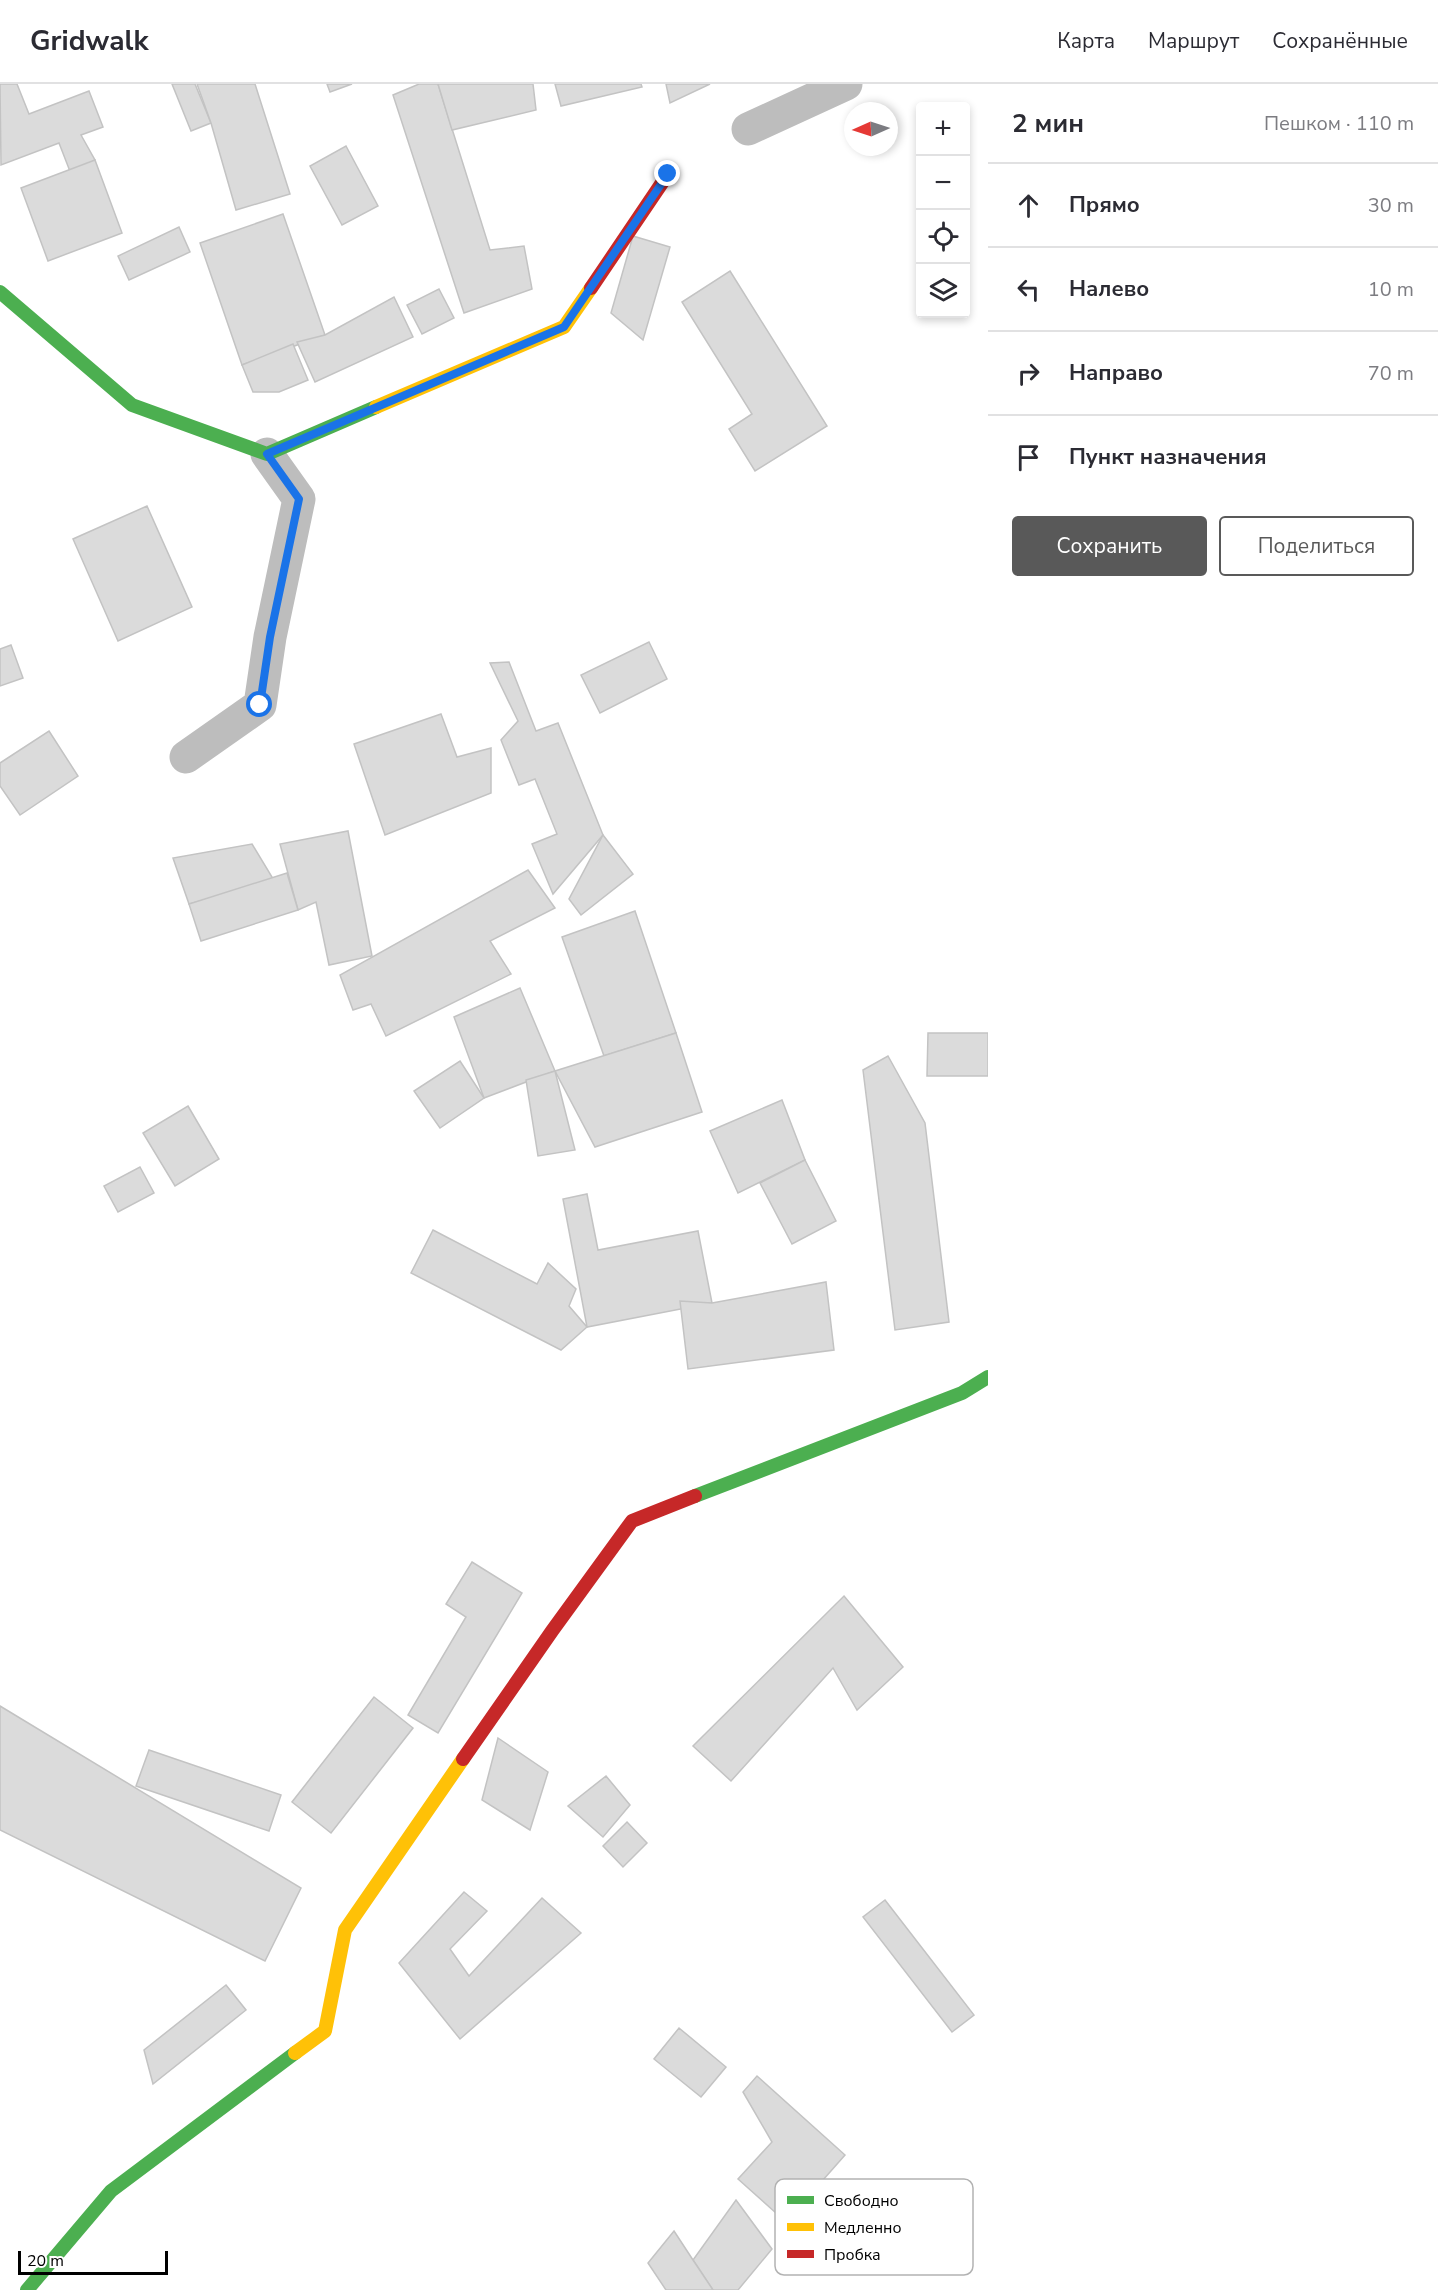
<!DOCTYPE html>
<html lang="ru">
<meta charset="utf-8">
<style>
:root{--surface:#fff;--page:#f2f2f3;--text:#2b2b33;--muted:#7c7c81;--line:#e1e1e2;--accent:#595959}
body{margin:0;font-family:"Nunito Sans",sans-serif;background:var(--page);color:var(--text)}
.controls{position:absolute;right:18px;top:18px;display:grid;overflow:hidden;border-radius:6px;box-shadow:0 3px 9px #0003}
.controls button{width:54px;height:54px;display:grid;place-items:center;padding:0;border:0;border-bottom:2px solid var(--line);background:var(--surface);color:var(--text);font:30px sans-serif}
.compass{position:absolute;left:844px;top:18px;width:54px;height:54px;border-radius:50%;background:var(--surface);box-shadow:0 3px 9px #0003;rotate:267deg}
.scale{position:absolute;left:18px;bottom:15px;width:150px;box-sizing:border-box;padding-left:6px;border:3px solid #000;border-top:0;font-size:16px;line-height:21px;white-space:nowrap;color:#000;-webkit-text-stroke:4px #fff;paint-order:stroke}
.stop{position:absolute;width:18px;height:18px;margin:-14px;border:4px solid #1a73e8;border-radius:50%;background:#fff}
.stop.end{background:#1a73e8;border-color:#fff;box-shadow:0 2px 6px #0008}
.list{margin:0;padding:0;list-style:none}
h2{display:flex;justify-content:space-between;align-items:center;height:78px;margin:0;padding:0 24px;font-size:26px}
h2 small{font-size:20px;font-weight:400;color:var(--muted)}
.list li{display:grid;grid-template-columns:39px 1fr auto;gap:18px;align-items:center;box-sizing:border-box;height:84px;padding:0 24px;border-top:2px solid var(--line)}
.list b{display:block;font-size:22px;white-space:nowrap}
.list em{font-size:20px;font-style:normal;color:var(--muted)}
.actions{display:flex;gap:12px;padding:18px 24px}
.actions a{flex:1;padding:14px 0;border:2px solid var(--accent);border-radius:6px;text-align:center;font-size:21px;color:var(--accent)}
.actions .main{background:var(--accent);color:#fff}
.icon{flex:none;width:33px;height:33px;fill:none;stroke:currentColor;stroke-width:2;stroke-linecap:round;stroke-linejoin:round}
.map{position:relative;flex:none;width:988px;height:2206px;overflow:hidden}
header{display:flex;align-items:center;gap:36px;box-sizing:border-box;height:84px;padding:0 30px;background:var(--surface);border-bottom:2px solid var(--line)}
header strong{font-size:28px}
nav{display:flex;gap:33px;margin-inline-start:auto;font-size:21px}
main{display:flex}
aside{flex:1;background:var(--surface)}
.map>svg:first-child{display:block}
.building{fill:#dbdbdb;stroke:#c3c3c3;stroke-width:1.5}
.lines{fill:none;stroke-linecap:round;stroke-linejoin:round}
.street{stroke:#bdbdbd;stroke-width:33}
.fast{stroke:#4caf50;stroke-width:14}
.slow{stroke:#ffc107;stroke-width:14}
.jam{stroke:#c62828;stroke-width:14}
.route{stroke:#1a73e8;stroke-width:8}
.key{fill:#fff;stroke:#b2b2b2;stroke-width:1.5}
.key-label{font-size:16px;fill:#000}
</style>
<header>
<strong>Gridwalk</strong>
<nav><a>Карта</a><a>Маршрут</a><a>Сохранённые</a></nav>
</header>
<main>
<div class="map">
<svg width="988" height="2206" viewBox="0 0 988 2206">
<rect width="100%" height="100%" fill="#fff"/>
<!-- building -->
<g class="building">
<polygon points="0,0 17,0 29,30 89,7 103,43 81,51 95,76 71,90 59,59 1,81"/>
<polygon points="172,0 195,0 211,39 191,47"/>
<polygon points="197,0 255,0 290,110 236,126 211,39"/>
<polygon points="327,0 352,0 330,8"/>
<polygon points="419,0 438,0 490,166 524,162 532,205 464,229 393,11"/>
<polygon points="438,0 533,0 536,26 452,46"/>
<polygon points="555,0 641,0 642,3 561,22"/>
<polygon points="666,0 710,0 670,19"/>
<polygon points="346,62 378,122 342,141 310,82"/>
<polygon points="95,76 122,149 48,177 21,104"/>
<polygon points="283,130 325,251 242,281 200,159"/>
<polygon points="179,143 190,168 129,196 118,172"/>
<polygon points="633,152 670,163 643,256 611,229"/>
<polygon points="730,187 827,342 755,387 729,345 752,330 682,218"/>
<polygon points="439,205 454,234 422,250 407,221"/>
<polygon points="394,213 413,253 315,298 297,258 325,251"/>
<polygon points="293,260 308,296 279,308 253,308 242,281"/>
<polygon points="147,422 192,523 118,557 73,455"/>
<polygon points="649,558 667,595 600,629 581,591"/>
<polygon points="11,561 23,594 0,602 0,565"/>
<polygon points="509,578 536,647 558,639 603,751 553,810 532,760 557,750 535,695 519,701 501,656 518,637 490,579"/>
<polygon points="441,630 457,673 491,664 491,709 385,751 354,660"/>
<polygon points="49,647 78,692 20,731 0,702 0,679"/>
<polygon points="348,747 372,872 329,881 316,818 298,826 280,760"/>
<polygon points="603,751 633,790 581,831 569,815"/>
<polygon points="252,760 275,798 189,820 173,774"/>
<polygon points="528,786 555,824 490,857 511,890 386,952 371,920 353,926 340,891"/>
<polygon points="287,789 298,826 201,857 189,820"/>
<polygon points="635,827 676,949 604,972 562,853"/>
<polygon points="520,904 555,987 484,1014 454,933"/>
<polygon points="676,949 702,1028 595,1063 555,987"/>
<polygon points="928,949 988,949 988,992 927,992"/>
<polygon points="888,972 925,1039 949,1238 895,1246 863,986"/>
<polygon points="460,977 484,1014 440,1044 414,1007"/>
<polygon points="555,987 575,1066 538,1072 526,996"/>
<polygon points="782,1016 805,1076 738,1109 710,1047"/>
<polygon points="188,1022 219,1075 175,1102 143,1049"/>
<polygon points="805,1076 836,1137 792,1160 760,1099"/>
<polygon points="140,1083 154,1109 118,1128 104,1102"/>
<polygon points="587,1110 598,1166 698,1147 712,1219 587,1243 563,1115"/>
<polygon points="433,1146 537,1200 548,1179 576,1205 569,1222 587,1243 561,1266 411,1189"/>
<polygon points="826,1198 834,1266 688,1285 680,1217 712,1219"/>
<polygon points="472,1478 522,1509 438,1649 408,1631 466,1533 446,1520"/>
<polygon points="844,1512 903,1583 857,1626 833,1584 731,1697 693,1662"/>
<polygon points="374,1613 413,1644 331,1749 292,1718"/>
<polygon points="0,1622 301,1804 265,1877 0,1746"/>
<polygon points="498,1654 548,1688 530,1746 482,1716"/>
<polygon points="149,1666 281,1711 269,1747 136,1702"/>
<polygon points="606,1692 630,1721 603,1753 568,1722"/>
<polygon points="627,1738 647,1759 623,1783 603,1762"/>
<polygon points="464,1808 487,1827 450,1865 469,1892 542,1814 581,1849 460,1955 399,1879"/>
<polygon points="885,1816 974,1931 952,1948 863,1833"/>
<polygon points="226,1901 246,1926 153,2000 144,1966"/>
<polygon points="679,1944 726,1983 701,2013 654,1975"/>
<polygon points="757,1992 845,2071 786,2138 738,2095 772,2058 743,2008"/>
<polygon points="736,2116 772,2165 738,2206 713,2206 693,2176"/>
<polygon points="674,2147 693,2176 713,2206 666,2206 648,2179"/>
</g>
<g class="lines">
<!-- street -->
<g class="street">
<polyline points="748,45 846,0"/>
<polyline points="186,673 260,621 270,553 299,415 267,370"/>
</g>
<!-- fast -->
<g class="fast">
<polyline points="0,208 132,321 267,370 376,323"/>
<polyline points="695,1412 962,1309 988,1293"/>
<polyline points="27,2206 111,2107 295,1969"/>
</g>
<!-- slow -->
<g class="slow">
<polyline points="376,323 564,243 591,204"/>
<polyline points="295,1969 325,1947 345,1846 463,1675"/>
</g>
<!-- jam -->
<g class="jam">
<polyline points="591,204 668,90"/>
<polyline points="463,1675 552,1547 632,1437 695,1412"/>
</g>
</g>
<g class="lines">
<!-- route -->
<polyline class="route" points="260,621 270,553 299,415 267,370 564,243 668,90"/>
</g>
<!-- legend -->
<rect x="775" y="2095" width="198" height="96" rx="9" class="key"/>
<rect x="787" y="2112" width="27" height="8" fill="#4caf50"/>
<rect x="787" y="2139" width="27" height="8" fill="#ffc107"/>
<rect x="787" y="2166" width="27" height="8" fill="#c62828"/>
<g class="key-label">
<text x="824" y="2122">Свободно</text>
<text x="824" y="2149">Медленно</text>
<text x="824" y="2176">Пробка</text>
</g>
</svg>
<div class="controls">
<button>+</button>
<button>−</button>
<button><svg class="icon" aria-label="locate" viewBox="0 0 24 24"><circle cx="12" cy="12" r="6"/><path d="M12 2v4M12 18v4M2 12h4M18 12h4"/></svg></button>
<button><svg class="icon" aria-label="layers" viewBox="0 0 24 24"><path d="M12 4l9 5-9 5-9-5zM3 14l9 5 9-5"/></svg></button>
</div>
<svg class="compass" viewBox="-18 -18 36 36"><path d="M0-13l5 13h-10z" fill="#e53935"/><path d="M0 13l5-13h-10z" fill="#7c7c81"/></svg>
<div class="scale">20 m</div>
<div class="stop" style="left:260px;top:621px"></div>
<div class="stop end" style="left:668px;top:90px"></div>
</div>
<aside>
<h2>2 мин<small>Пешком · 110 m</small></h2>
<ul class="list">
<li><svg class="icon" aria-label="ahead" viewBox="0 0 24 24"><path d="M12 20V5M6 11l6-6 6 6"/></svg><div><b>Прямо</b></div><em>30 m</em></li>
<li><svg class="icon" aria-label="left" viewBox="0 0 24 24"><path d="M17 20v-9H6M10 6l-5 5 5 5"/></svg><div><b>Налево</b></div><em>10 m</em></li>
<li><svg class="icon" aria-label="right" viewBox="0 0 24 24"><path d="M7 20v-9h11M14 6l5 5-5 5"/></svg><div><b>Направо</b></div><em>70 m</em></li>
<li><svg class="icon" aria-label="arrive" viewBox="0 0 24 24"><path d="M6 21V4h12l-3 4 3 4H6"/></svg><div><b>Пункт назначения</b></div></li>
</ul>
<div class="actions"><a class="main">Сохранить</a><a>Поделиться</a></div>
</aside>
</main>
